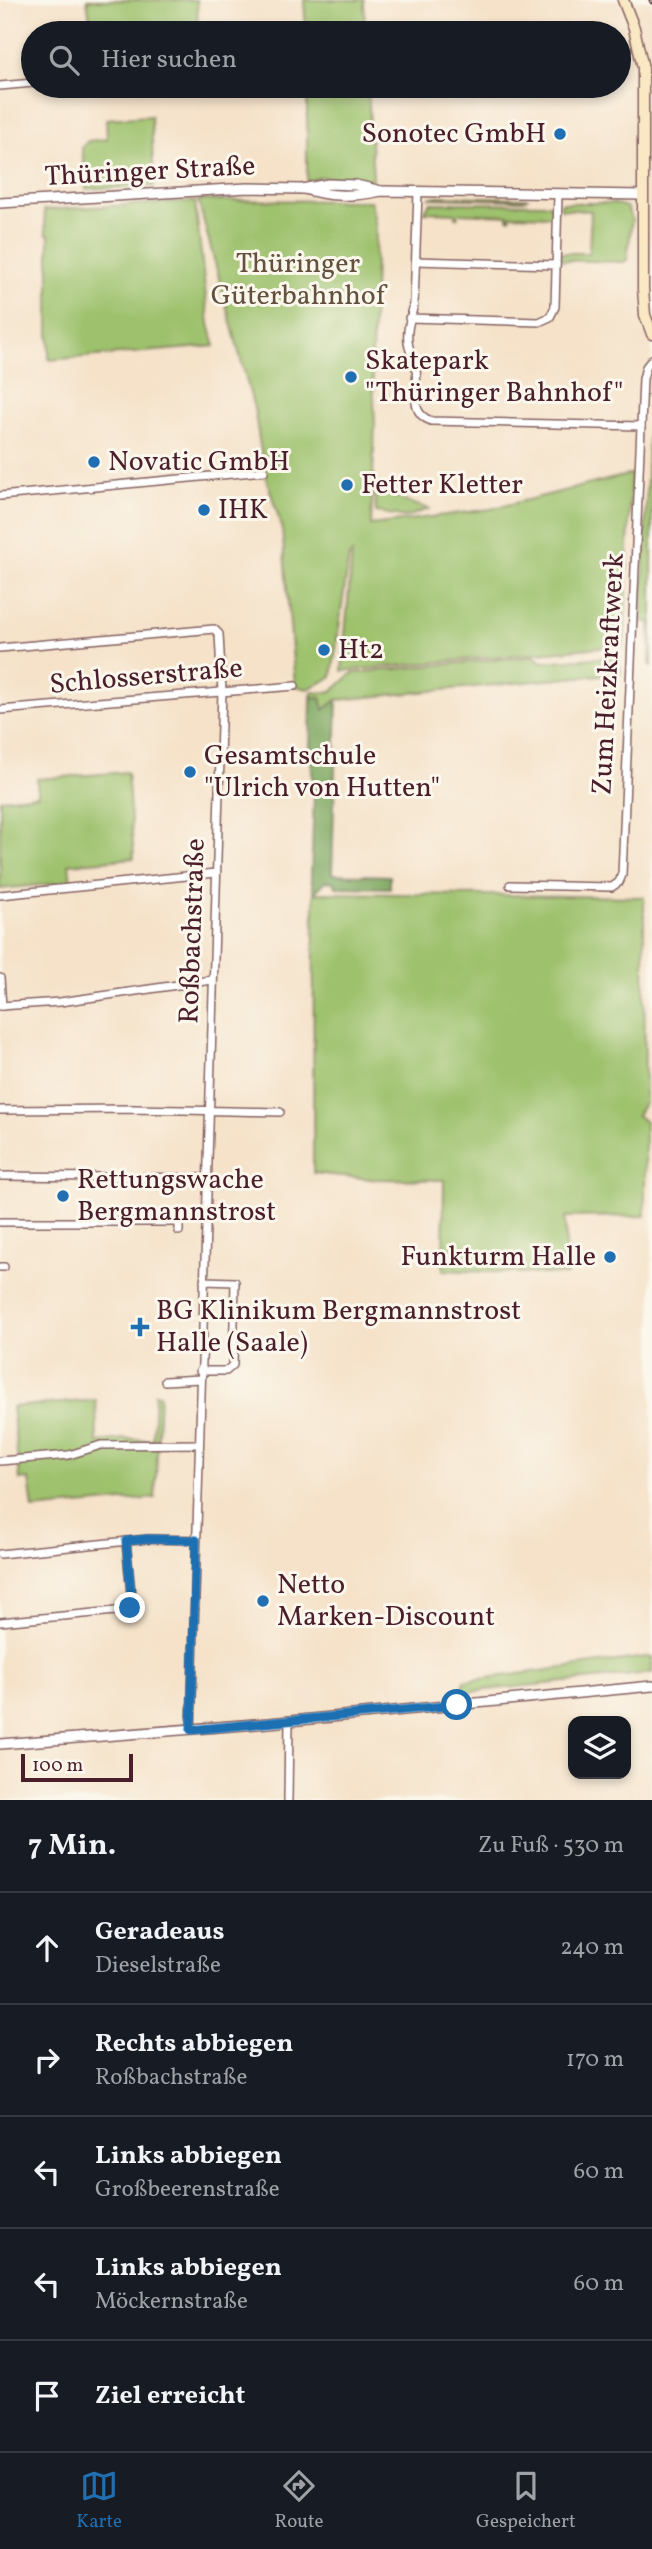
<!DOCTYPE html>
<html lang="de">
<meta charset="utf-8">
<style>
:root{--surface:#171b24;--page:#20242c;--text:#f1f3f6;--muted:#9ea1a6;--line:#363941;--accent:#1f6fb2}
body{margin:0;font-family:Vollkorn,serif;background:var(--page);color:var(--text)}
.controls{position:absolute;right:21px;bottom:21px;display:grid;overflow:hidden;border-radius:14px;box-shadow:0 4px 10px #0003}
.controls button{width:63px;height:63px;display:grid;place-items:center;padding:0;border:0;border-bottom:2px solid var(--line);background:var(--surface);color:var(--text);font:35px sans-serif}
.scale{position:absolute;left:21px;bottom:18px;width:112px;box-sizing:border-box;padding-left:7px;border:4px solid #4a1f2b;border-top:0;font-size:19px;line-height:24px;white-space:nowrap;color:#4a1f2b;-webkit-text-stroke:5px #fbf7ec;paint-order:stroke}
.stop{position:absolute;width:21px;height:21px;margin:-16px;border:5px solid #1f6fb2;border-radius:50%;background:#fff}
.stop.end{background:#1f6fb2;border-color:#fff;box-shadow:0 2px 7px #0008}
.list{margin:0;padding:0;list-style:none}
h2{display:flex;justify-content:space-between;align-items:center;height:91px;margin:0;padding:0 28px;font-size:30px}
h2 small{font-size:23px;font-weight:400;color:var(--muted)}
.list li{display:grid;grid-template-columns:46px 1fr auto;gap:21px;align-items:center;box-sizing:border-box;height:112px;padding:0 28px;border-top:2px solid var(--line)}
.list b{display:block;font-size:26px;white-space:nowrap}
.list p{margin:0;font-size:23px;white-space:nowrap;color:var(--muted)}
.list em{font-size:23px;font-style:normal;color:var(--muted)}
.icon{flex:none;width:38px;height:38px;fill:none;stroke:currentColor;stroke-width:2;stroke-linecap:round;stroke-linejoin:round}
.map{position:relative;flex:none;width:652px;height:1800px;overflow:hidden}
.search{position:absolute;background:var(--surface);box-shadow:0 4px 10px #0003;left:21px;right:21px;top:21px;height:77px;display:flex;align-items:center;gap:18px;box-sizing:border-box;padding:0 24px;border-radius:38px;color:var(--muted);font-size:26px}
.sheet{height:651px;background:var(--surface)}
nav{display:flex;justify-content:space-around;align-items:center;box-sizing:border-box;height:98px;border-top:2px solid var(--line);background:var(--surface);font-size:19px;color:var(--muted)}
nav a{display:grid;justify-items:center;gap:4px}
nav .on{color:var(--accent)}
.map>svg:first-child{display:block}
.green{fill:#9dc16c;stroke:#74704c;stroke-width:2}
.forest{fill:#7ea760;stroke:#646346;stroke-width:2}
.lines{fill:none;stroke-linecap:round;stroke-linejoin:round}
.minor-casing{stroke:#866362;stroke-width:10}
.tertiary-casing{stroke:#866362;stroke-width:12}
.secondary-casing{stroke:#866362;stroke-width:13}
.minor{stroke:#fff;stroke-width:7}
.tertiary{stroke:#fff;stroke-width:9}
.secondary{stroke:#fae7c3;stroke-width:10}
.rail-casing{stroke:#4a1f2b;stroke-width:5}
.rail{stroke:#fbf7ec;stroke-width:2.5;stroke-dasharray:8;stroke-linecap:butt}
.route{stroke:#1f6fb2;stroke-width:9}
.poi-dot{fill:#1f6fb2;stroke:#fbf7ec;stroke-width:2.5}
.labels{text-anchor:middle;dominant-baseline:central;stroke-width:6;stroke-linejoin:round;paint-order:stroke}
.poi-label{font-size:28px;fill:#4a1f2b;stroke:#fbf7ec;text-anchor:start}
.street-label{font-size:28px;fill:#4a1f2b;stroke:#fbf7ec}
.park-label{font-size:28px;fill:#63503e;stroke:#fbf7ec}
</style>
<div class="map">
<svg width="652" height="1800" viewBox="0 0 652 1800">
<rect width="100%" height="100%" fill="#fbf7ec"/>
<filter id="ink" filterUnits="userSpaceOnUse"><feTurbulence type="fractalNoise" baseFrequency=".0143" numOctaves="2"/><feDisplacementMap in="SourceGraphic" scale="14" xChannelSelector="R" yChannelSelector="G"/><feConvolveMatrix kernelMatrix="1 2 1 2 8 2 1 2 1" color-interpolation-filters="sRGB"/></filter>
<filter id="wash" filterUnits="userSpaceOnUse"><feTurbulence type="fractalNoise" baseFrequency=".00686" numOctaves="4" result="noise"/><feDisplacementMap in="SourceGraphic" scale="28" xChannelSelector="R" yChannelSelector="G"/><feGaussianBlur stdDeviation="1.57" result="paint"/><feColorMatrix in="noise" values="0 0 0 0 0 0 0 0 0 0 0 0 0 0 0 0 0 1.4 0 .05"/><feComposite in="paint" operator="in"/></filter>
<g filter="url(#wash)">
<rect width="100%" height="100%" fill="#f5e2c9"/>
<!-- green -->
<g class="green">
<polygon points="87,0 197,0 198,33 92,33"/>
<polygon points="304,0 364,0 365,33 306,33"/>
<polygon points="307,86 368,86 373,180 321,177 307,181"/>
<polygon points="151,116 154,186 86,189 82,147 88,141 107,139 106,119"/>
<polygon points="437,196 527,198 524,200 429,198"/>
<polygon points="198,200 371,201 376,228 372,358 375,423 371,525 491,509 631,474 624,645 342,671 352,554 349,556 332,677 308,689 295,686 282,528 264,471 254,408"/>
<polygon points="195,201 209,324 215,346 49,360 49,235 46,234 44,210"/>
<polygon points="430,203 549,204 552,207 552,216 511,215 510,219 508,219 508,215 458,213 458,218 455,218 455,213 424,212"/>
<polygon points="561,203 613,203 627,207 632,219 627,260 624,262 559,260 559,253 589,253 591,211 561,209"/>
<polygon points="650,393 652,393 652,666 650,666 650,622 642,622"/>
<path d="M374 474C378 497 410 502 429 509L407 517 376 512Z"/>
<path d="M535 656 541 662 609 657C617 661 621 663 621 673L337 700 324 710 321 698 311 697 312 692C338 695 335 686 353 673Z"/>
<polygon points="127,772 134,858 69,864 71,882 0,889 0,799 38,795 37,779"/>
<polygon points="314,893 644,897 645,1102 637,1115 645,1122 645,1216 565,1217 567,1275 443,1270 444,1180 372,1179 313,1173"/>
<polygon points="155,1393 160,1394 155,1498 33,1509 29,1479 20,1480 12,1407 96,1400 97,1442 124,1439 153,1440"/>
<polygon points="646,1657 652,1658 652,1673 466,1692 462,1688 464,1681"/>
</g>
<!-- forest -->
<polygon class="forest" points="311,697 321,698 324,710 337,700 332,874 390,876 390,888 336,887 334,882 326,881 314,893 311,878 314,794 310,748"/>
</g>
<g filter="url(#ink)">
<g class="lines">
<defs>
<g id="minor">
<polyline points="0,86 33,83"/>
<path d="M418 192 414 304C411 318 405 332 409 347 411 354 415 361 416 368 419 388 407 412 431 421L641 426"/>
<polyline points="416,261 556,265"/>
<polyline points="409,318 539,322 550,317 555,307 558,195"/>
<polyline points="0,496 264,471"/>
<polyline points="0,648 214,629 219,634 222,691 191,1730"/>
<polyline points="0,710 295,686"/>
<polyline points="510,885 612,887 619,882 622,875 643,379 646,367 652,359"/>
<polyline points="0,895 216,873"/>
<polyline points="0,978 2,1006"/>
<polyline points="0,1006 60,1002 212,980"/>
<polyline points="0,1110 135,1109 280,1112"/>
<polyline points="0,1176 206,1178"/>
<polyline points="0,1222 179,1222 179,1231"/>
<polyline points="0,1267 4,1267"/>
<polyline points="200,1371 226,1371 233,1365 235,1282 204,1281"/>
<polyline points="165,1381 200,1379"/>
<polyline points="0,1461 69,1455 101,1445 199,1444"/>
<polyline points="0,1554 148,1539 196,1540"/>
<polyline points="0,1622 126,1610 132,1604 126,1541"/>
<polyline points="288,1800 289,1721"/>
</g>
<g id="tertiary">
<path d="M304 189C331 197 354 197 381 191L643 195"/>
<polyline points="0,203 247,188 302,189 328,184 356,185 381,191"/>
<polyline points="0,1744 269,1723 652,1686"/>
</g>
<polyline id="secondary" points="623,0 634,28 643,68 643,289 645,315 652,334"/>
</defs>
<!-- minor casing -->
<use href="#minor" class="minor-casing"/>
<!-- tertiary casing -->
<use href="#tertiary" class="tertiary-casing"/>
<!-- secondary casing -->
<use href="#secondary" class="secondary-casing"/>
<!-- minor -->
<use href="#minor" class="minor"/>
<!-- tertiary -->
<use href="#tertiary" class="tertiary"/>
<!-- secondary -->
<use href="#secondary" class="secondary"/>
<defs>
<polyline id="rail" points="651,0 652,2"/>
</defs>
<!-- rail casing -->
<use href="#rail" class="rail-casing"/>
<!-- rail -->
<use href="#rail" class="rail"/>
</g>
</g>
<g class="lines" filter="url(#ink)">
<!-- route -->
<polyline class="route" points="130,1608 132,1604 126,1541 148,1539 196,1540 191,1730 457,1705"/>
</g>
<!-- markers -->
<g class="poi-dot">
<circle cx="560" cy="134" r="7"/>
<circle cx="351" cy="377" r="7"/>
<circle cx="94" cy="462" r="7"/>
<circle cx="347" cy="485" r="7"/>
<circle cx="204" cy="510" r="7"/>
<circle cx="324" cy="650" r="7"/>
<circle cx="190" cy="772" r="7"/>
<circle cx="63" cy="1196" r="7"/>
<circle cx="610" cy="1257" r="7"/>
<path d="M136.5 1316.5h7v7h7v7h-7v7h-7v-7h-7v-7h7z"/>
<circle cx="263" cy="1601" r="7"/>
</g>
<g class="labels">
<!-- poi labels -->
<g class="poi-label">
<text x="546" y="134" text-anchor="end">Sonotec GmbH</text>
<text x="365" y="361">Skatepark<tspan x="365" dy="32">"Thüringer Bahnhof"</tspan></text>
<text x="108" y="462">Novatic GmbH</text>
<text x="361" y="485">Fetter Kletter</text>
<text x="218" y="510">IHK</text>
<text x="338" y="650">Ht2</text>
<text x="204" y="756">Gesamtschule<tspan x="204" dy="32">"Ulrich von Hutten"</tspan></text>
<text x="77" y="1180">Rettungswache<tspan x="77" dy="32">Bergmannstrost</tspan></text>
<text x="596" y="1257" text-anchor="end">Funkturm Halle</text>
<text x="156" y="1311">BG Klinikum Bergmannstrost<tspan x="156" dy="32">Halle (Saale)</tspan></text>
<text x="277" y="1585">Netto<tspan x="277" dy="32">Marken-Discount</tspan></text>
</g>
<!-- street labels -->
<g class="street-label">
<text transform="translate(150 172) rotate(-3)">Thüringer Straße</text>
<text transform="translate(609 674) rotate(-87)">Zum Heizkraftwerk</text>
<text transform="translate(146 677) rotate(-5)">Schlosserstraße</text>
<text transform="translate(193 931) rotate(-88)">Roßbachstraße</text>
</g>
<!-- park labels -->
<g class="park-label">
<text x="298" y="264">Thüringer<tspan x="298" dy="32">Güterbahnhof</tspan></text>
</g>
</g>
</svg>
<div class="controls">
<button><svg class="icon" aria-label="layers" viewBox="0 0 24 24"><path d="M12 4l9 5-9 5-9-5zM3 14l9 5 9-5"/></svg></button>
</div>
<div class="scale">100 m</div>
<div class="stop" style="left:457px;top:1705px"></div>
<div class="stop end" style="left:130px;top:1608px"></div>
<div class="search"><svg class="icon" aria-label="search" viewBox="0 0 24 24"><circle cx="10" cy="10" r="6"/><path d="M15 15l6 6"/></svg>Hier suchen</div>
</div>
<section class="sheet">
<h2>7 Min.<small>Zu Fuß · 530 m</small></h2>
<ul class="list">
<li><svg class="icon" aria-label="ahead" viewBox="0 0 24 24"><path d="M12 20V5M6 11l6-6 6 6"/></svg><div><b>Geradeaus</b><p>Dieselstraße</p></div><em>240 m</em></li>
<li><svg class="icon" aria-label="right" viewBox="0 0 24 24"><path d="M7 20v-9h11M14 6l5 5-5 5"/></svg><div><b>Rechts abbiegen</b><p>Roßbachstraße</p></div><em>170 m</em></li>
<li><svg class="icon" aria-label="left" viewBox="0 0 24 24"><path d="M17 20v-9H6M10 6l-5 5 5 5"/></svg><div><b>Links abbiegen</b><p>Großbeerenstraße</p></div><em>60 m</em></li>
<li><svg class="icon" aria-label="left" viewBox="0 0 24 24"><path d="M17 20v-9H6M10 6l-5 5 5 5"/></svg><div><b>Links abbiegen</b><p>Möckernstraße</p></div><em>60 m</em></li>
<li><svg class="icon" aria-label="arrive" viewBox="0 0 24 24"><path d="M6 21V4h12l-3 4 3 4H6"/></svg><div><b>Ziel erreicht</b></div></li>
</ul>
</section>
<nav>
<a class="on"><svg class="icon" aria-label="map" viewBox="0 0 24 24"><path d="M3 6l6-2 6 2 6-2v14l-6 2-6-2-6 2zM9 4v14M15 6v14"/></svg>Karte</a>
<a><svg class="icon" aria-label="directions" viewBox="0 0 24 24"><path d="M12 3l9 9-9 9-9-9zM9 14v-3h6M13 9l2 2-2 2"/></svg>Route</a>
<a><svg class="icon" aria-label="saved" viewBox="0 0 24 24"><path d="M7 4h10v16l-5-4-5 4z"/></svg>Gespeichert</a>
</nav>
